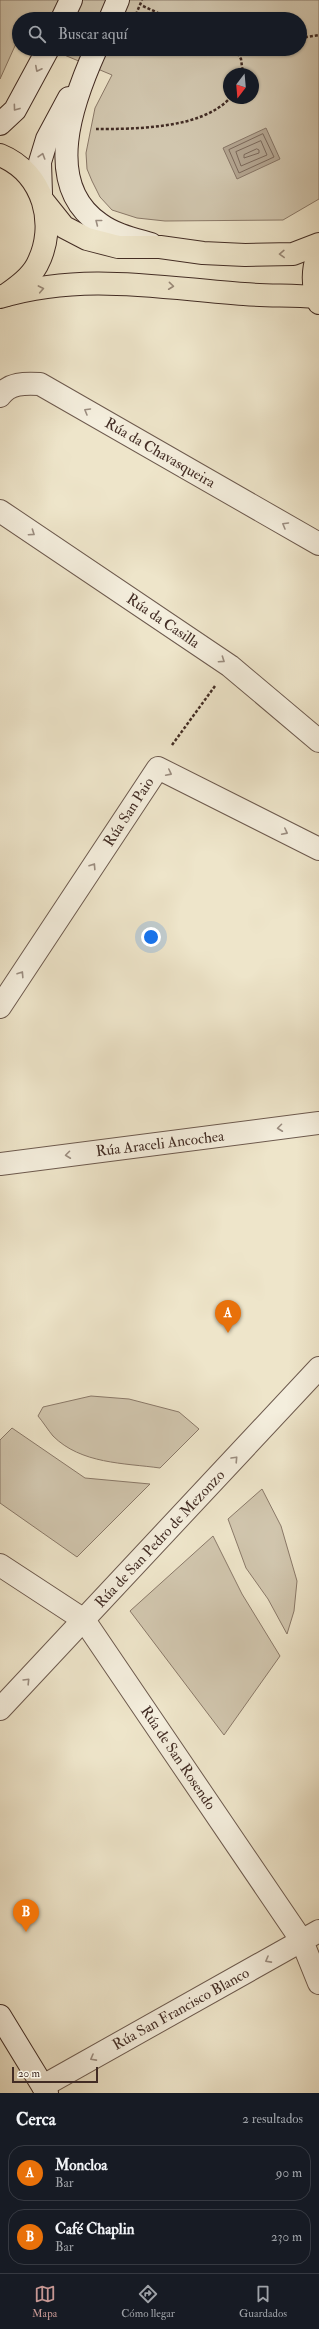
<!DOCTYPE html>
<html lang="es">
<meta charset="utf-8">
<style>
:root{--surface:#171b24;--page:#242831;--text:#f1f3f6;--muted:#9ea1a6;--line:#363941;--accent:#c59692}
body{margin:0;font-family:"IM FELL Double Pica",serif;background:var(--page);color:var(--text)}
.compass{position:absolute;left:223px;top:68px;width:36px;height:36px;border-radius:50%;background:var(--surface);box-shadow:0 1px 3px #0004;rotate:196deg}
.scale{position:absolute;left:12px;bottom:10px;width:86px;box-sizing:border-box;padding-left:4px;border:2px solid #422c24;border-top:0;font-size:11px;line-height:14px;white-space:nowrap;color:#422c24;-webkit-text-stroke:3px #f4eedd;paint-order:stroke}
.you{position:absolute;left:151px;top:937px;width:14px;height:14px;margin:-10px;border:3px solid #fff;border-radius:50%;background:#1a73e8;box-shadow:0 0 0 6px #1a73e833}
.badge{display:grid;place-items:center;width:26px;height:26px;border-radius:50%;background:var(--accent);color:#fff;font-size:13px;font-weight:700}
.pin{position:absolute;translate:-50% -33px;filter:drop-shadow(0 1px 2px #0008)}
.pin::after{content:'';position:absolute;top:21px;width:14px;height:12px;background:inherit;clip-path:polygon(0 0,100% 0,50% 100%)}
.list{margin:0;padding:0;list-style:none}
h2{display:flex;justify-content:space-between;align-items:center;height:52px;margin:0;padding:0 16px;font-size:17px}
h2 small{font-size:13px;font-weight:400;color:var(--muted)}
.list li{display:grid;grid-template-columns:26px 1fr auto;gap:12px;align-items:center;box-sizing:border-box;height:56px;margin:0 8px 8px;padding:0 8px;border:1px solid var(--line);border-radius:16px}
.list b{display:block;font-size:15px;white-space:nowrap}
.list p{margin:0;font-size:13px;white-space:nowrap;color:var(--muted)}
.list em{font-size:13px;font-style:normal;color:var(--muted)}
.icon{flex:none;width:22px;height:22px;fill:none;stroke:currentColor;stroke-width:2;stroke-linecap:round;stroke-linejoin:round}
.map{position:relative;flex:none;width:319px;height:2093px;overflow:hidden}
.search{position:absolute;background:var(--surface);box-shadow:0 1px 3px #0004;left:12px;right:12px;top:12px;height:44px;display:flex;align-items:center;gap:10px;box-sizing:border-box;padding:0 14px;border-radius:22px;color:var(--muted);font-size:15px}
.sheet{height:180px;background:var(--surface)}
nav{display:flex;justify-content:space-around;align-items:center;box-sizing:border-box;height:56px;border-top:1px solid var(--line);background:var(--surface);font-size:11px;color:var(--muted)}
nav a{display:grid;justify-items:center;gap:2px}
nav .on{color:var(--accent)}
.map>svg:first-child{display:block}
.green{fill:#d1c6ae;stroke:#8a7969;fill-rule:evenodd}
.water{fill:#b4a692;stroke:#867566}
.lines{fill:none;stroke-linecap:round;stroke-linejoin:round}
.shore{stroke:#7b695b;stroke-width:1}
.street-casing{stroke:#6d5a4e;stroke-width:24}
.secondary-casing{stroke:#422c24;stroke-width:24}
.highway-casing{stroke:#422c24;stroke-width:24}
.path{stroke:#422c24;stroke-width:2.5;stroke-dasharray:3 2;stroke-linecap:butt}
.street{stroke:#f4eedd;stroke-width:22}
.secondary{stroke:#f4eedd;stroke-width:22}
.highway{stroke:#eee5ca;stroke-width:22}
.path-bridge{stroke:#422c24;stroke-width:2.5;stroke-dasharray:3 2;stroke-linecap:butt}
.oneway{stroke:#9b8d80}
.oneway2{stroke:#988877}
.labels{text-anchor:middle;dominant-baseline:central;stroke-width:3;stroke-linejoin:round;paint-order:stroke}
.street-label{font-size:15px;fill:#422c24;stroke:#f4eedd}
</style>
<div class="map">
<svg width="319" height="2093" viewBox="0 0 319 2093">
<rect width="100%" height="100%" fill="#eee5ca"/>
<filter id="stains"><feTurbulence type="fractalNoise" baseFrequency=".005" numOctaves="4"/><feColorMatrix values="0 0 0 0 .2 0 0 0 0 .09 0 0 0 0 .02 0 0 0 .5 -.17"/></filter>
<radialGradient id="worn" r=".72"><stop offset=".6" stop-color="#630" stop-opacity="0"/><stop offset="1" stop-color="#630" stop-opacity=".3"/></radialGradient>
<!-- green -->
<g class="green">
<path d="M0 0H319V199L283 220 165 221 137 218 112 210 100 197 92 181 87 169 86 153 95 108 112 75 50 49H300V19H19V37L0 79ZM229 74H253V98H229Z"/>
<path d="M91 1396 129 1399 179 1412 199 1429 160 1468C124 1463 81 1464 53 1436 48 1430 43 1422 38 1416L43 1407Z"/>
<polygon points="12,1428 85,1478 150,1484 77,1557 0,1503 0,1440"/>
<polygon points="262,1489 281,1526 297,1581 294,1611 287,1634 268,1599 246,1568 228,1519"/>
<polygon points="213,1536 242,1594 280,1656 224,1735 130,1611"/>
</g>
<!-- water -->
<polygon class="water" points="266,128 280,159 237,179 223,148"/>
<g class="lines">
<!-- shore -->
<g class="shore">
<polygon points="263,134 274,157 239,173 229,150"/>
<polygon points="261,141 267,155 241,166 236,152"/>
<polygon points="257,149 259,150 259,153 244,158 244,155"/>
</g>
<defs>
<g id="street">
<path d="M0 396C9 383 25 383 40 384L319 544"/>
<polyline points="0,511 230,666 319,741"/>
<polyline points="0,1007 158,768 319,849"/>
<polyline points="0,1164 319,1123"/>
<polyline points="0,1565 84,1620 302,1941 319,1983"/>
<polyline points="0,1709 319,1368"/>
<polyline points="43,2086 319,1931"/>
</g>
<g id="secondary">
<polyline points="62,19 71,0"/>
<polyline points="110,19 118,0"/>
<path d="M96 49C73 100 41 184 100 224 115 235 134 239 151 244"/>
<polyline points="0,124 15,110 48,49"/>
<polyline points="41,194 40,162 47,139 69,98"/>
<polyline points="0,2016 47,2093"/>
</g>
<g id="highway">
<path d="M0 155C44 173 58 225 37 265 30 278 17 287 6 295"/>
<polyline points="44,202 64,227 87,239 118,247 160,247 203,253 245,255 293,254 319,244"/>
<path d="M319 253C312 268 312 287 319 303"/>
<path d="M0 297C83 272 160 288 244 294 268 296 292 295 316 297"/>
</g>
</defs>
<!-- street casing -->
<use href="#street" class="street-casing"/>
<!-- secondary casing -->
<use href="#secondary" class="secondary-casing"/>
<!-- highway casing -->
<use href="#highway" class="highway-casing"/>
<!-- path -->
<g class="path">
<polyline points="143,6 171,19"/>
<polyline points="300,38 319,35"/>
<polyline points="235,49 241,59 243,74"/>
<path d="M96 129C135 129 202 129 230 98"/>
<polyline points="172,745 215,686"/>
</g>
<!-- street -->
<use href="#street" class="street"/>
<!-- secondary -->
<use href="#secondary" class="secondary"/>
<!-- highway -->
<use href="#highway" class="highway"/>
<!-- path-bridge -->
<polyline class="path-bridge" points="134,19 142,0"/>
</g>
<!-- one-way arrows -->
<defs><path id="oneway-chevron" d="M-2-3.5L2.5 0L-2 3.5" fill="none" stroke-width="1.6" stroke-linecap="round" stroke-linejoin="round"/></defs>
<g class="oneway">
<use href="#oneway-chevron" transform="translate(38 69) rotate(117)"/>
<use href="#oneway-chevron" transform="translate(16 108) rotate(126)"/>
<use href="#oneway-chevron" transform="translate(42 156) rotate(-73)"/>
<use href="#oneway-chevron" transform="translate(98 222) rotate(-142)"/>
<use href="#oneway-chevron" transform="translate(87 411) rotate(-150)"/>
<use href="#oneway-chevron" transform="translate(285 525) rotate(-150)"/>
<use href="#oneway-chevron" transform="translate(32 533) rotate(34)"/>
<use href="#oneway-chevron" transform="translate(222 660) rotate(34)"/>
<use href="#oneway-chevron" transform="translate(169 773) rotate(27)"/>
<use href="#oneway-chevron" transform="translate(285 832) rotate(27)"/>
<use href="#oneway-chevron" transform="translate(93 866) rotate(-57)"/>
<use href="#oneway-chevron" transform="translate(21 974) rotate(-57)"/>
<use href="#oneway-chevron" transform="translate(280 1128) rotate(173)"/>
<use href="#oneway-chevron" transform="translate(68 1155) rotate(173)"/>
<use href="#oneway-chevron" transform="translate(235 1459) rotate(-47)"/>
<use href="#oneway-chevron" transform="translate(27 1681) rotate(-46)"/>
<use href="#oneway-chevron" transform="translate(268 1960) rotate(151)"/>
<use href="#oneway-chevron" transform="translate(93 2058) rotate(151)"/>
</g>
<g class="oneway2">
<use href="#oneway-chevron" transform="translate(282 254) rotate(178)"/>
<use href="#oneway-chevron" transform="translate(171 286) rotate(6)"/>
<use href="#oneway-chevron" transform="translate(41 289) rotate(-11)"/>
</g>
<g class="labels">
<!-- street labels -->
<g class="street-label">
<text transform="translate(160 453) rotate(30)">Rúa da Chavasqueira</text>
<text transform="translate(163 621) rotate(34)">Rúa da Casilla</text>
<text transform="translate(129 812) rotate(-57)">Rúa San Paio</text>
<text transform="translate(160 1144) rotate(-7)">Rúa Araceli Ancochea</text>
<text transform="translate(160 1539) rotate(-47)">Rúa de San Pedro de Mezonzo</text>
<text transform="translate(178 1758) rotate(56)">Rúa de San Rosendo</text>
<text transform="translate(181 2009) rotate(-29)">Rúa San Francisco Blanco</text>
</g>
</g>
<rect width="100%" height="100%" filter="url(#stains)"/>
<rect width="100%" height="100%" fill="url(#worn)"/>
</svg>
<svg class="compass" viewBox="-18 -18 36 36"><path d="M0-13l5 13h-10z" fill="#e53935"/><path d="M0 13l5-13h-10z" fill="#9ea1a6"/></svg>
<div class="scale">20 m</div>
<div class="you"></div>
<div class="pin badge" style="left:228px;top:1333px;background:#e8710a">A</div>
<div class="pin badge" style="left:26px;top:1932px;background:#e8710a">B</div>
<div class="search"><svg class="icon" aria-label="search" viewBox="0 0 24 24"><circle cx="10" cy="10" r="6"/><path d="M15 15l6 6"/></svg>Buscar aquí</div>
</div>
<section class="sheet">
<h2>Cerca<small>2 resultados</small></h2>
<ul class="list">
<li><span class="badge" style="background:#e8710a">A</span><div><b>Moncloa</b><p>Bar</p></div><em>90 m</em></li>
<li><span class="badge" style="background:#e8710a">B</span><div><b>Café Chaplin</b><p>Bar</p></div><em>230 m</em></li>
</ul>
</section>
<nav>
<a class="on"><svg class="icon" aria-label="map" viewBox="0 0 24 24"><path d="M3 6l6-2 6 2 6-2v14l-6 2-6-2-6 2zM9 4v14M15 6v14"/></svg>Mapa</a>
<a><svg class="icon" aria-label="directions" viewBox="0 0 24 24"><path d="M12 3l9 9-9 9-9-9zM9 14v-3h6M13 9l2 2-2 2"/></svg>Cómo llegar</a>
<a><svg class="icon" aria-label="saved" viewBox="0 0 24 24"><path d="M7 4h10v16l-5-4-5 4z"/></svg>Guardados</a>
</nav>
